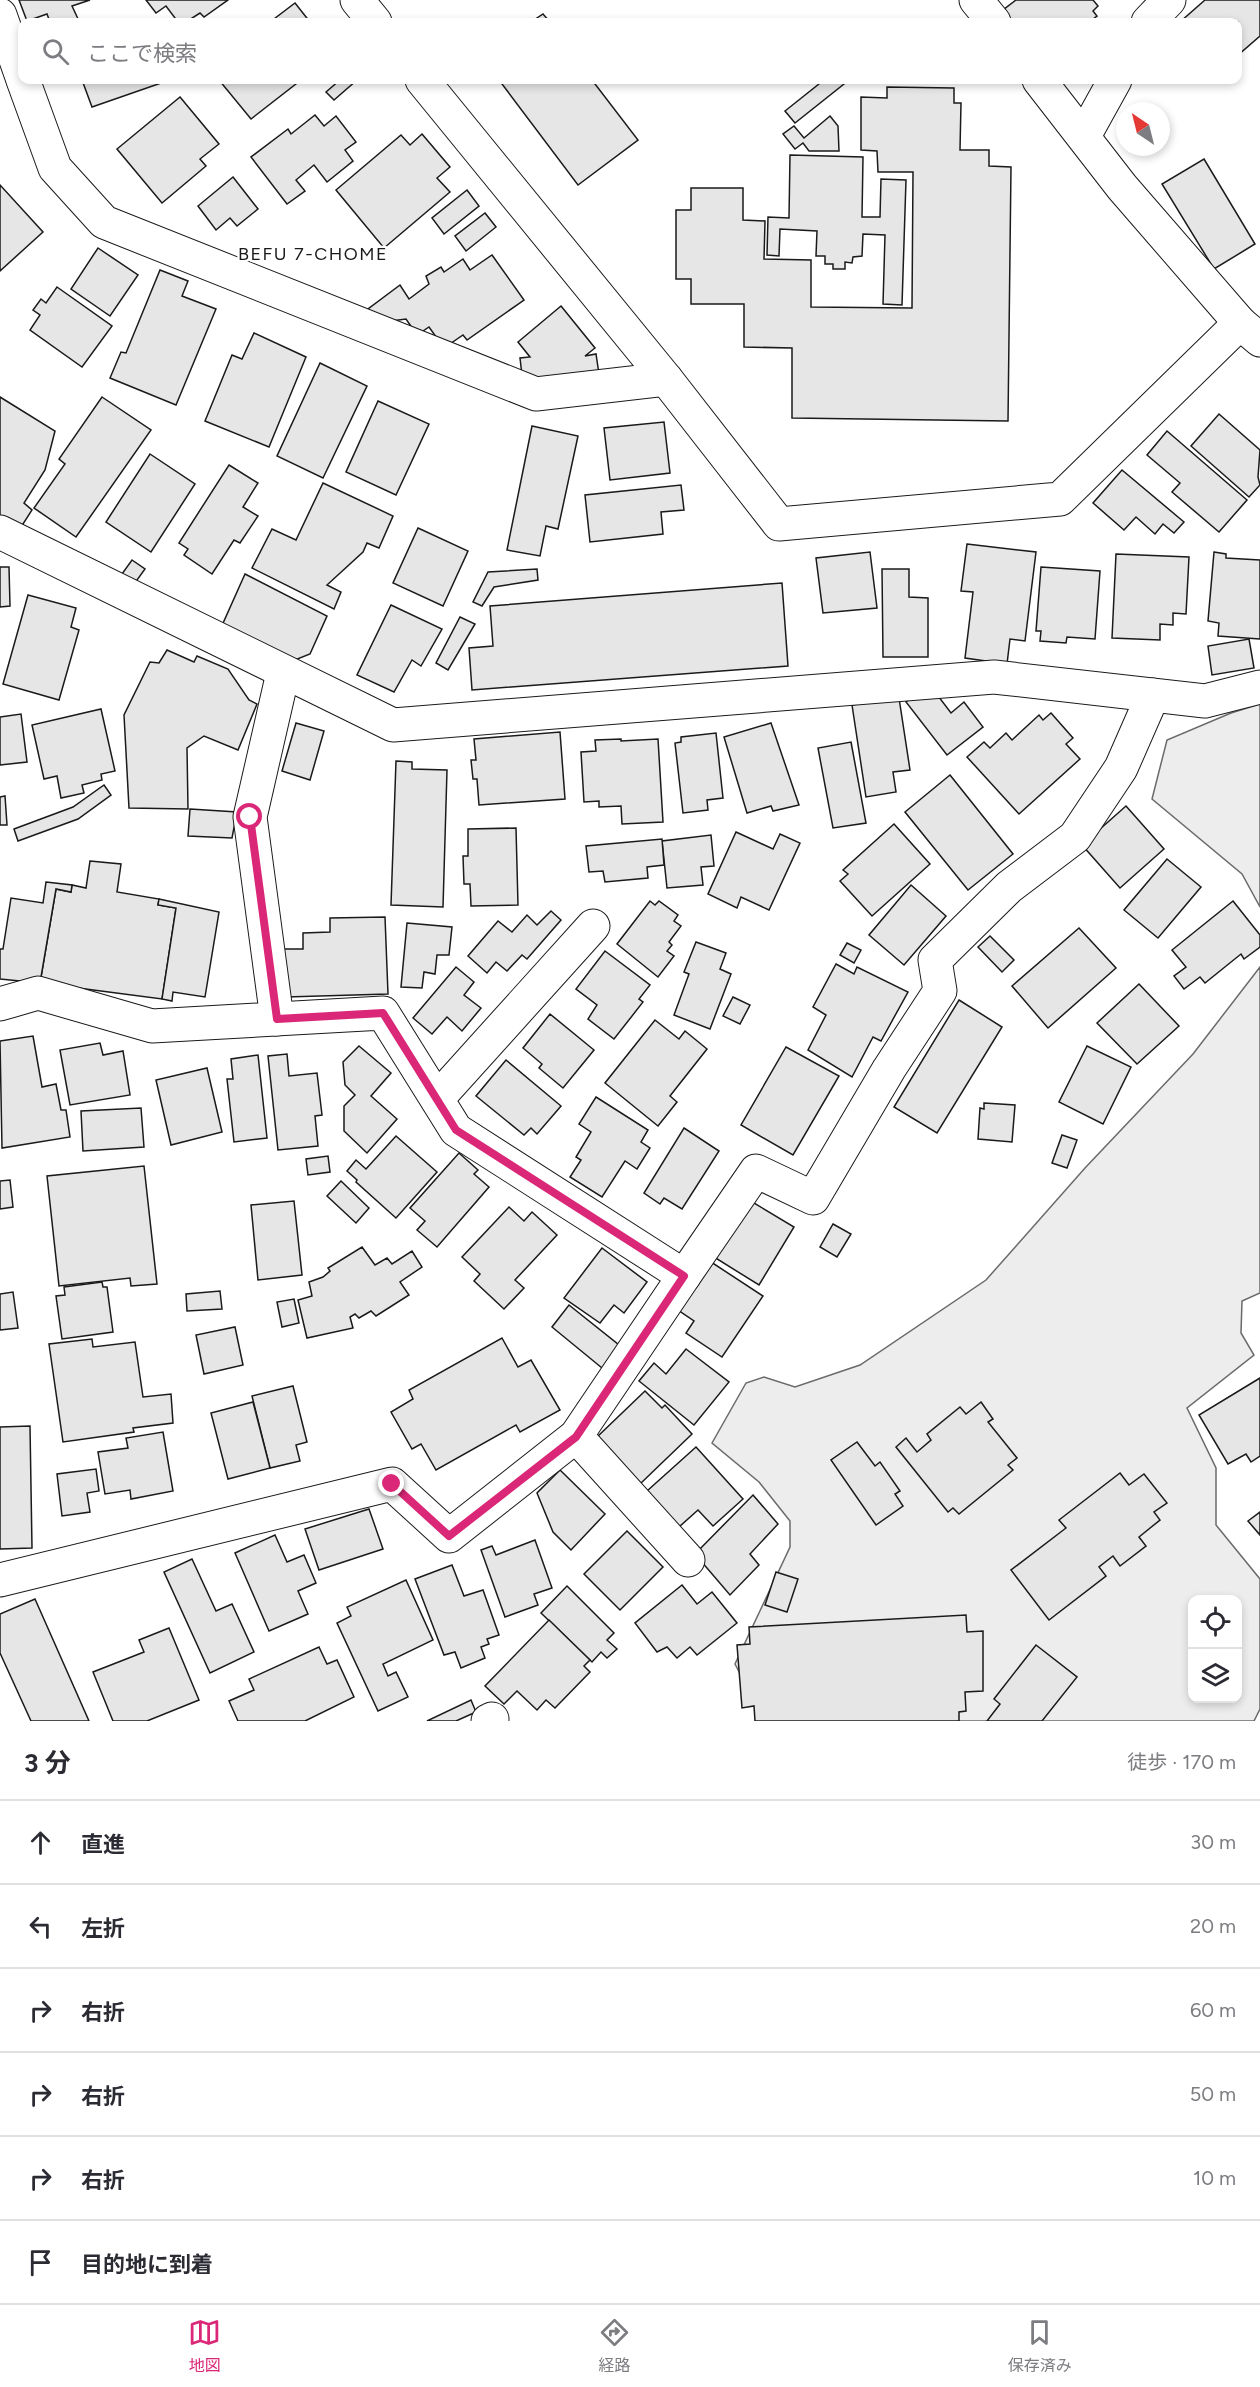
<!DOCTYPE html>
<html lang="ja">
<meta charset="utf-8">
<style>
:root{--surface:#fff;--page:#f2f2f3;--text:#2b2b33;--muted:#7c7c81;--line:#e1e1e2;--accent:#db2777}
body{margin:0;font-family:Figtree,"Noto Sans JP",sans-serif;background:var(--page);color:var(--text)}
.controls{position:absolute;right:18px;bottom:18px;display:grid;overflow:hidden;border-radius:12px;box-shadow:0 3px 9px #0003}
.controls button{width:54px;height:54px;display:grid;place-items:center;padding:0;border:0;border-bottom:2px solid var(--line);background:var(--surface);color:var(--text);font:30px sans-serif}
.compass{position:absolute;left:1116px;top:102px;width:54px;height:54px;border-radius:50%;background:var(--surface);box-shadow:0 3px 9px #0003;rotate:325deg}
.stop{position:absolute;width:18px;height:18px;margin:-14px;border:4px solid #db2777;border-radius:50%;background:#fff}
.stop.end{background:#db2777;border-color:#fff;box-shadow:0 2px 6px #0008}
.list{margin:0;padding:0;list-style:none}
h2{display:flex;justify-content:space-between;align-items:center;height:78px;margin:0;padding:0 24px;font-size:26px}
h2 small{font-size:20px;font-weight:400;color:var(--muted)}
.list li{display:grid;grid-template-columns:39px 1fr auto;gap:18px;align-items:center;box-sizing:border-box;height:84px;padding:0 24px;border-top:2px solid var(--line)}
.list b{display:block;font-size:22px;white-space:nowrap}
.list em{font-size:20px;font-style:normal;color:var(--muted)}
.icon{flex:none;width:33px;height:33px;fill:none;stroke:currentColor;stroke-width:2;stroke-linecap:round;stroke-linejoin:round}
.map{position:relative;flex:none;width:1260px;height:1721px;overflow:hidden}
.search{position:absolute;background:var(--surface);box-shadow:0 3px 9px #0003;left:18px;right:18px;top:18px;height:66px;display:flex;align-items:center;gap:15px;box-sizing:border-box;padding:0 21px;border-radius:12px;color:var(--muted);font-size:22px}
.sheet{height:582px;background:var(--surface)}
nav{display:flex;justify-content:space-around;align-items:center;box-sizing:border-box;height:84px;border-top:2px solid var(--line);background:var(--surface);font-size:16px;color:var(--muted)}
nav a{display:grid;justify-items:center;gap:3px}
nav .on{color:var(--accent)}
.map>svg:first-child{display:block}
.built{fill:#ededed;stroke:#6a6a6a;stroke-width:1.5;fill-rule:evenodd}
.building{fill:#e6e6e6;stroke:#1a1a1a;stroke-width:1.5}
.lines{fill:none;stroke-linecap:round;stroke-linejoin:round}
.minor-casing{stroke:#1a1a1a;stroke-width:35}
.minor{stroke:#fff;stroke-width:33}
.route{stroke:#db2777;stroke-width:8}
.labels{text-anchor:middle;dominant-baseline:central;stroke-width:4.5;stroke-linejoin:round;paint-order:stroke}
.neighbourhood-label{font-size:18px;letter-spacing:1.5px;fill:#1a1a1a;stroke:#fff}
</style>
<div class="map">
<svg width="1260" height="1721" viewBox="0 0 1260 1721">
<rect width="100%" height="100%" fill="#fff"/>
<!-- built -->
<g class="built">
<polygon points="1260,704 1260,907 1242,874 1152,799 1167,740 1231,713"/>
<path d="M1260 967V1293L1242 1301 1241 1333 1254 1355 1187 1408 1216 1468V1525L1260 1579V1709L1254 1721H765L735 1664 790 1547V1521L759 1482 712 1443 746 1383 764 1377 795 1387 860 1365 986 1280 1085 1168 1193 1054ZM1192 1600H1238V1698H1192Z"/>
</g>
<!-- building -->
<g class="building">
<polygon points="19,0 90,0 72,6 79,21 75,22 50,22 47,14 27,21"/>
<polygon points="146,0 228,0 204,17 200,13 186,22 178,22 166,6 156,13"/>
<polygon points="1016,0 1093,0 1098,6 1093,11 1097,16 1089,22 1012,22 1003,10"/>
<polygon points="1205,0 1260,0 1260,36 1238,55 1238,22 1180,22"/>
<polygon points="295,3 310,22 270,22"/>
<polygon points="543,14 550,22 531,22"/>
<polygon points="82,80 167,80 167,81 92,107"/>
<polygon points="219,80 301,80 251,119"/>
<polygon points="340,80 357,80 334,100 326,92"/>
<polygon points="499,80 592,80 638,140 578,185"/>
<polygon points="824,80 849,80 795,123 785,111"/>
<polygon points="887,87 954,88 954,103 961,103 960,150 989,150 989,166 1011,167 1008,421 792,418 792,348 744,347 744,304 691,304 691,279 676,279 676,210 691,210 691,188 743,188 743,220 765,221 764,259 811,260 811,307 912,308 913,172 878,172 877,151 861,150 861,97 887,98"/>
<polygon points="180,97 219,144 200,159 206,166 162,203 117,149"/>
<polygon points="315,115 324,126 336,116 356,142 345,150 353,161 327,182 314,165 296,180 305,191 287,204 251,157 288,129 291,134"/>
<polygon points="830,116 838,126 839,151 809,151 803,143 795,149 783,134 794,126 804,138"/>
<polygon points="422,134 450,167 437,178 450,192 384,248 336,190 401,135 410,145"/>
<polygon points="790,155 863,157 862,217 880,217 881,179 906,180 902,305 883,304 885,235 863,234 862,256 853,257 852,263 845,262 845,269 833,269 833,264 825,264 825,256 816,256 817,231 780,229 779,256 767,255 768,217 789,218"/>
<polygon points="1204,159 1255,244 1214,269 1162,184"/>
<polygon points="233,177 258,209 237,226 230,218 216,230 198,206"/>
<polygon points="0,185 43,232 0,271"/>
<polygon points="467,190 479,206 444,234 432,218"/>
<polygon points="485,213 496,227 466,251 455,236"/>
<polygon points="98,248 138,275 110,316 71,289"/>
<polygon points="492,255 524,300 467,340 463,335 444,348 429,327 417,335 406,319 383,322 364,312 400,285 409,299 429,284 426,276 441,267 444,272 463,259 470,270"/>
<polygon points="160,270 188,281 182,296 216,309 176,405 110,378 121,352 126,353"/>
<polygon points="57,287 112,326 82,367 30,330 40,315 33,310 41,299 46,303"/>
<polygon points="561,306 595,348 585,356 596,354 599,374 523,384 520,358 530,357 518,342"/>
<polygon points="254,333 306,357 269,447 205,421 232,355 242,359"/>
<polygon points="320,363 367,386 323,478 277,456"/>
<polygon points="0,397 55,431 45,470 24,503 32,510 16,535 0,525"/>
<polygon points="102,397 151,430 76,537 34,508 65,464 59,459"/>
<polygon points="378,401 429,424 396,495 346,472"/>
<polygon points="1219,414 1260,450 1258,477 1260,485 1249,497 1191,446"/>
<polygon points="664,422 670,473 610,480 604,428"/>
<polygon points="532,426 578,436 558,529 546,526 540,556 507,550"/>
<polygon points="1167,431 1247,500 1219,532 1172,492 1180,483 1147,455"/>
<polygon points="150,454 195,484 151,552 106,522"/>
<polygon points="229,465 258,483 243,507 258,516 240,543 234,540 212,574 184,555 188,549 179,543"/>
<polygon points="1122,470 1184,522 1174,533 1163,524 1155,534 1136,517 1124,530 1093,503"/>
<polygon points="323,483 393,516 379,548 367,543 363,552 327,585 341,592 334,609 252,568 272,529 296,540"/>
<polygon points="681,485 684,510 661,512 663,534 590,542 585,495"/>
<polygon points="418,528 468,551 443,606 393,583"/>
<polygon points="967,544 1036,552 1025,641 1010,639 1007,664 965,658 973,592 961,591"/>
<polygon points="870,552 877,608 823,613 816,558"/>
<polygon points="1214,552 1226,554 1226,558 1260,560 1260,639 1218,636 1219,623 1208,621"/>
<polygon points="1116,554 1189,557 1186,614 1173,613 1173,625 1160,624 1160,640 1112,638"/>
<polygon points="132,560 145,569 127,594 114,585"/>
<polygon points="0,567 9,567 10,606 0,607"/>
<polygon points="1041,567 1100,571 1095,639 1067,637 1066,643 1040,641 1041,631 1036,631"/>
<polygon points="537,569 538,580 494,587 482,606 473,602 488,572"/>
<polygon points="882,569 909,569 909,597 928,598 928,657 883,657"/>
<polygon points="245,574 327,616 310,654 290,662 220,630"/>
<polygon points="782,583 788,666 472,690 469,648 493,646 490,606"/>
<polygon points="28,595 76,608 71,627 79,630 59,700 3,684"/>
<polygon points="391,605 442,629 421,666 412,660 394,692 357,675"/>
<polygon points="460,617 475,624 448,670 436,663"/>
<polygon points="1249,639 1254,668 1212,675 1208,646"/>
<polygon points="167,650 194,662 197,656 228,669 249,700 257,704 238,750 204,736 187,748 188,809 129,808 124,715 150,662 159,663"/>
<polygon points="929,684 951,713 964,702 983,727 947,755 906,702"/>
<polygon points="899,698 910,770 893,772 896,792 866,797 852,705"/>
<polygon points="101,709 115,771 101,774 102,780 82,785 84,793 61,798 57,776 44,779 32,725"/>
<polygon points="1051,713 1073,738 1066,744 1080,759 1019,814 967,757 984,742 990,748 1006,733 1012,740 1039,715 1043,720"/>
<polygon points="21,714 27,762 0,765 0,717"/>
<polygon points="296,723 324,731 310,780 282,771"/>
<polygon points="771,723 799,805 773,811 771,806 747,813 724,737"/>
<polygon points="560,732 565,799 479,805 477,779 473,779 471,760 476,760 474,739"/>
<polygon points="716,733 723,798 707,800 708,810 683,813 675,743 681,742 681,737"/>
<polygon points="621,739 621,741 658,739 663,822 622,824 621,806 599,807 599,801 584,802 581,752 596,751 595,740"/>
<polygon points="851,742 866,823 833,828 818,748"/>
<polygon points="396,761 412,762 412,769 447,770 443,907 391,905"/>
<polygon points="950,775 1013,854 968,890 905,812"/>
<polygon points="104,785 111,795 78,819 18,841 14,829 73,807"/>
<polygon points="5,796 7,825 0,825 0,797"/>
<polygon points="1126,806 1164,849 1120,888 1082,845"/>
<polygon points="190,809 237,812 232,838 188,836"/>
<polygon points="894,824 930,864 872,916 840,881 848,874 843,870"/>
<polygon points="516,828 518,905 471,906 470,884 464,884 463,856 468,856 468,829"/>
<polygon points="736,832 773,849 780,834 800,843 769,910 741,897 737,908 708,894"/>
<polygon points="711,835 714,866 701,867 703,885 667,888 662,841"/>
<polygon points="662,839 664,865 647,867 648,878 605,882 603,871 589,872 586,846"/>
<polygon points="1167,859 1201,887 1158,938 1124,910"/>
<polygon points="90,861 121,864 117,892 159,899 158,905 176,908 162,999 40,983 56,889 71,892 72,885 86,888"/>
<polygon points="46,882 72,885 71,892 56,889 40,983 0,979 0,949 3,949 11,898 43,903"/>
<polygon points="911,885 946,916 904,965 869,935"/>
<polygon points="159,899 219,912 205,997 173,992 172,1001 162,999 176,908 158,905"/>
<polygon points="650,901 655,905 659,901 678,915 674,921 681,926 669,942 672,945 667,951 674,956 658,977 617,944"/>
<polygon points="1233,901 1260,935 1260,947 1244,959 1241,954 1205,983 1200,977 1184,989 1174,976 1186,967 1172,950"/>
<polygon points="551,911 561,920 527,959 522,955 507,971 496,962 487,973 468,956 498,921 512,932 527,915 537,925"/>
<polygon points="385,917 388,994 286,997 284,949 303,949 303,933 330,932 330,918"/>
<polygon points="407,923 452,927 449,955 437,955 435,974 424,972 422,988 401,987"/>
<polygon points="1079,928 1116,968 1048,1028 1012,986"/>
<polygon points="990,936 1014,960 1002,972 978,947"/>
<polygon points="696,942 726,953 720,969 731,974 710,1029 674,1015 689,974 684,972"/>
<polygon points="847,943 861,950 854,963 840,955"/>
<polygon points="605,951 650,985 639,999 643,1002 614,1039 588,1019 597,1005 576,989"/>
<polygon points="836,964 854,974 857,967 908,992 881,1041 873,1037 852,1077 808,1050 826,1015 813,1007"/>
<polygon points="456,967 474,982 464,995 481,1008 462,1031 447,1017 432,1034 413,1018"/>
<polygon points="1139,984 1179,1026 1137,1064 1097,1023"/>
<polygon points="733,997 750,1005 740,1024 723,1016"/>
<polygon points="959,1000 1002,1027 937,1133 894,1107"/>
<polygon points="550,1014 594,1050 563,1088 539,1068 542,1064 523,1048"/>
<polygon points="655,1020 679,1039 685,1031 707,1049 670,1096 677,1102 658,1126 605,1083"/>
<polygon points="33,1036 42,1087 56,1084 61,1110 66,1110 70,1137 2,1148 0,1041"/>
<polygon points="100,1043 103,1055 123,1051 130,1095 70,1105 60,1050"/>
<polygon points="359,1046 391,1073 371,1096 397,1119 367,1153 344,1131 344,1106 355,1095 345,1085 343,1062"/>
<polygon points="1087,1046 1131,1067 1103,1124 1059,1102"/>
<polygon points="786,1047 839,1076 793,1155 741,1125"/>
<polygon points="287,1054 289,1076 317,1073 322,1115 315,1116 318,1146 278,1150 268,1056"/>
<polygon points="258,1055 267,1138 234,1142 227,1079 233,1079 231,1059"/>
<polygon points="506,1060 561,1106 537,1134 531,1128 524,1135 476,1096"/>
<polygon points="207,1068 222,1132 171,1145 156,1080"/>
<polygon points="596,1097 648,1130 641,1142 650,1148 637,1169 625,1161 602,1197 570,1177 581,1160 576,1157 591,1132 579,1124"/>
<polygon points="984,1103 1015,1105 1012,1142 978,1139 980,1108 984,1109"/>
<polygon points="141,1108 144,1147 83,1151 81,1111"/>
<polygon points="684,1128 719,1151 682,1209 664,1198 660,1204 644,1193"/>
<polygon points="1062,1135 1077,1140 1067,1168 1052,1163"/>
<polygon points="396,1136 437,1172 396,1218 356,1182 357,1180 347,1171 356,1160 366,1169"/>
<polygon points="459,1153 478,1170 474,1174 489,1187 437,1247 417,1230 425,1221 410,1208"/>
<polygon points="328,1156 330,1172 308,1175 306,1159"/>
<polygon points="144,1166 157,1284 131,1286 130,1278 59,1286 47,1176"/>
<polygon points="10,1180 13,1207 0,1209 0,1181"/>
<polygon points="341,1181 369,1208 356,1223 327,1196"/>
<polygon points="749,1200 794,1227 759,1285 714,1257"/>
<polygon points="294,1201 302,1275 258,1280 251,1205"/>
<polygon points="509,1207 524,1221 532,1212 557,1235 515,1280 524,1288 504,1309 474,1281 480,1274 462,1257"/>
<polygon points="833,1224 851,1234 837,1257 820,1247"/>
<polygon points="362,1247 375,1265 387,1258 392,1264 412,1251 422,1267 400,1282 409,1295 376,1316 371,1311 359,1318 355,1314 350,1317 353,1328 307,1338 298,1300 312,1296 309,1282 323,1277 330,1271 328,1268"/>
<polygon points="602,1248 647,1282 624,1313 614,1305 600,1323 564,1298"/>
<polygon points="708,1260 763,1296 722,1357 686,1333 694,1321 675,1308"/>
<polygon points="102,1282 103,1287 107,1287 113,1332 62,1339 56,1296 65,1295 64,1287"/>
<polygon points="220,1291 222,1309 187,1311 186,1294"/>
<polygon points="13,1292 18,1328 0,1330 0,1294"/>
<polygon points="294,1299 299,1323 282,1327 277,1302"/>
<polygon points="569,1305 619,1345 602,1368 552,1327"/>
<polygon points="235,1327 243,1365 204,1374 196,1335"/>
<polygon points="502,1338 518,1367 531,1360 560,1410 520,1432 516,1425 436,1470 421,1444 412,1449 391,1412 413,1399 409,1390"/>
<polygon points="92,1339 93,1347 135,1342 143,1397 171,1394 173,1423 133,1428 134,1432 63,1442 49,1344"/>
<polygon points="686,1349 729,1382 694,1425 639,1381 654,1363 666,1374"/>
<polygon points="1260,1378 1260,1456 1251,1462 1246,1454 1228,1464 1199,1415"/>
<polygon points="293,1386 307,1442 296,1445 300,1461 270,1468 252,1396"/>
<polygon points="645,1391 662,1408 665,1405 692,1434 640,1484 596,1438"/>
<polygon points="253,1402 270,1468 228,1479 211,1413"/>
<polygon points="981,1402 993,1419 988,1422 1017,1458 1008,1465 1013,1470 959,1514 953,1508 948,1512 896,1447 906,1438 917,1452 931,1440 927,1434 960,1407 966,1414"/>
<polygon points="30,1426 32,1548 0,1549 0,1427"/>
<polygon points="163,1432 173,1491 131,1499 130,1490 105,1494 98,1452 128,1448 126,1438"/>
<polygon points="857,1442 875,1466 880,1462 900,1491 895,1494 903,1506 876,1525 831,1460"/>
<polygon points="696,1447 743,1499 713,1526 698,1510 679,1527 647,1491"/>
<polygon points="96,1469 99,1491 87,1493 90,1512 62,1516 57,1474"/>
<polygon points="560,1470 605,1514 571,1550 553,1532 537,1493"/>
<polygon points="1120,1473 1129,1485 1144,1474 1167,1503 1154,1512 1160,1520 1139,1537 1146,1546 1120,1566 1113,1556 1099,1567 1106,1576 1049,1620 1011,1570 1066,1528 1059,1520"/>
<polygon points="753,1495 778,1524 750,1554 759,1565 730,1595 695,1554"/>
<polygon points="369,1509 383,1549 319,1570 305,1529"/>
<polygon points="1260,1512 1260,1535 1248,1521"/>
<polygon points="627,1531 663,1567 620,1610 584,1574"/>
<polygon points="275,1535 287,1562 304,1555 316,1583 298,1591 308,1614 269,1631 235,1553"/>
<polygon points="535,1540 552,1588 534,1594 538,1605 505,1617 481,1550 492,1546 496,1555"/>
<polygon points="192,1559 216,1611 232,1604 254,1652 210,1673 164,1572"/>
<polygon points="452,1565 464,1596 483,1590 499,1635 487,1639 489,1644 481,1647 485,1658 461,1668 455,1652 444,1655 415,1579"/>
<polygon points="776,1572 798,1579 787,1612 765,1605"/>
<polygon points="406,1580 433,1640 383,1664 388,1676 396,1672 408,1697 378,1711 337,1623 351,1616 347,1607"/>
<polygon points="682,1585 697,1604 712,1592 737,1623 697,1655 690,1647 677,1658 667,1647 657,1652 635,1623"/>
<polygon points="567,1586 614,1633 607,1640 617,1649 607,1658 601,1652 592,1662 541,1613"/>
<polygon points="35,1599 89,1721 31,1721 0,1653 0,1614"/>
<polygon points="966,1615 967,1632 983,1631 983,1691 965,1692 966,1711 959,1712 959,1721 755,1721 754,1706 742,1708 737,1645 750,1644 749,1627"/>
<polygon points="549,1620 590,1660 584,1666 590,1672 555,1708 546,1700 537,1710 517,1691 504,1704 485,1686"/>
<polygon points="169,1628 199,1700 147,1721 113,1721 93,1672 144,1652 139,1640"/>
<polygon points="1036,1645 1077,1677 1042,1721 987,1721 1000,1704 994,1699"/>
<polygon points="319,1647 327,1664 337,1660 354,1697 305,1721 238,1721 229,1701 254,1690 249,1679"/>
<polygon points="471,1700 476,1712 456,1721 427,1721"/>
</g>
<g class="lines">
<defs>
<g id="minor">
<polyline points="357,0 375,22"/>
<polyline points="976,0 994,22"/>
<polyline points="0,15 22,77"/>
<polyline points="1148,22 1169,0"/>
<polyline points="23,80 55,168 104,222 536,394 666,379"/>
<polyline points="422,80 666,379 779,524 1060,499 1240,323"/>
<polyline points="1039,80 1122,187 1240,323 1260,340"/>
<polyline points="1084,136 1115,80"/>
<polyline points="0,532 393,725 994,677 1205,701 1260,687"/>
<polyline points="0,1004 38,993 152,1026 383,1013 456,1130 684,1276 576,1436 449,1536 392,1484 0,1580"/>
<polyline points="277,1019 250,817 283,673"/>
<polyline points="437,1099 593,926"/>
<polyline points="684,1276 756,1171 813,1198 889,1069 940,991 935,960 1009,887 1075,837 1121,768 1153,695"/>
<polyline points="576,1436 688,1560"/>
<polyline points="488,1721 492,1719"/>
</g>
</defs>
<!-- minor casing -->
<use href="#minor" class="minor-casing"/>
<!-- minor -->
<use href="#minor" class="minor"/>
</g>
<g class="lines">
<!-- route -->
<polyline class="route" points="250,817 277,1019 383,1013 456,1130 684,1276 576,1437 449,1536 392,1484"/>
</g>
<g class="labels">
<!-- neighbourhood labels -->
<g class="neighbourhood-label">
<text x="313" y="254">BEFU 7-CHOME</text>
</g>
</g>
</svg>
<div class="controls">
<button><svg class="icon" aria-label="locate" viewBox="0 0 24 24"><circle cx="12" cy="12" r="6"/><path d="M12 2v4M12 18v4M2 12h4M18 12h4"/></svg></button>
<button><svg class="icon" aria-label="layers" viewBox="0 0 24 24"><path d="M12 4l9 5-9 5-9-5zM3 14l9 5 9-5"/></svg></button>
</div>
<svg class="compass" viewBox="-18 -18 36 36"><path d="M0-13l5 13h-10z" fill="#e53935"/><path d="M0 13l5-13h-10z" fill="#7c7c81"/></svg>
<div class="stop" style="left:250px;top:817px"></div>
<div class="stop end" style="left:392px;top:1484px"></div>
<div class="search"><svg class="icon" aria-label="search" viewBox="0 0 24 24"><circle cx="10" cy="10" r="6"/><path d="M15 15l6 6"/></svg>ここで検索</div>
</div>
<section class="sheet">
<h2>3 分<small>徒歩 · 170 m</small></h2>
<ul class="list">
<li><svg class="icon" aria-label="ahead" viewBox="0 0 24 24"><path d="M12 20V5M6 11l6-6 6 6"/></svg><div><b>直進</b></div><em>30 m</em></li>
<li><svg class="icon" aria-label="left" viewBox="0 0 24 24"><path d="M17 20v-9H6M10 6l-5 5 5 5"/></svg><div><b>左折</b></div><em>20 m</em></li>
<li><svg class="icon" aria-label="right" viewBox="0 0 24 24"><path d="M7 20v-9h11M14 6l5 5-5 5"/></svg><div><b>右折</b></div><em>60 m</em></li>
<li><svg class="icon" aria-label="right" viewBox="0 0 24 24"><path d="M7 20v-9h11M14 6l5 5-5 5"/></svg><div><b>右折</b></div><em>50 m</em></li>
<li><svg class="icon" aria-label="right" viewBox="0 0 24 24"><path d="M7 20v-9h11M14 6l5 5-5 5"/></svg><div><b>右折</b></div><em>10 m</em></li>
<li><svg class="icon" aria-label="arrive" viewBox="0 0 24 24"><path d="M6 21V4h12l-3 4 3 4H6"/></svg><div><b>目的地に到着</b></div></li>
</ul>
</section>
<nav>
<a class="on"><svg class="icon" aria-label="map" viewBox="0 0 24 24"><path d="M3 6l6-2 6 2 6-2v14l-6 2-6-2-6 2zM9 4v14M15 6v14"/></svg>地図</a>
<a><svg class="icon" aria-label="directions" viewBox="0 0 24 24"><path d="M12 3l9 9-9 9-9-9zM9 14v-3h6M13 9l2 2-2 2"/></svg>経路</a>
<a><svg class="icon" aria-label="saved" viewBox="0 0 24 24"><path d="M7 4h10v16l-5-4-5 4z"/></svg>保存済み</a>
</nav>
